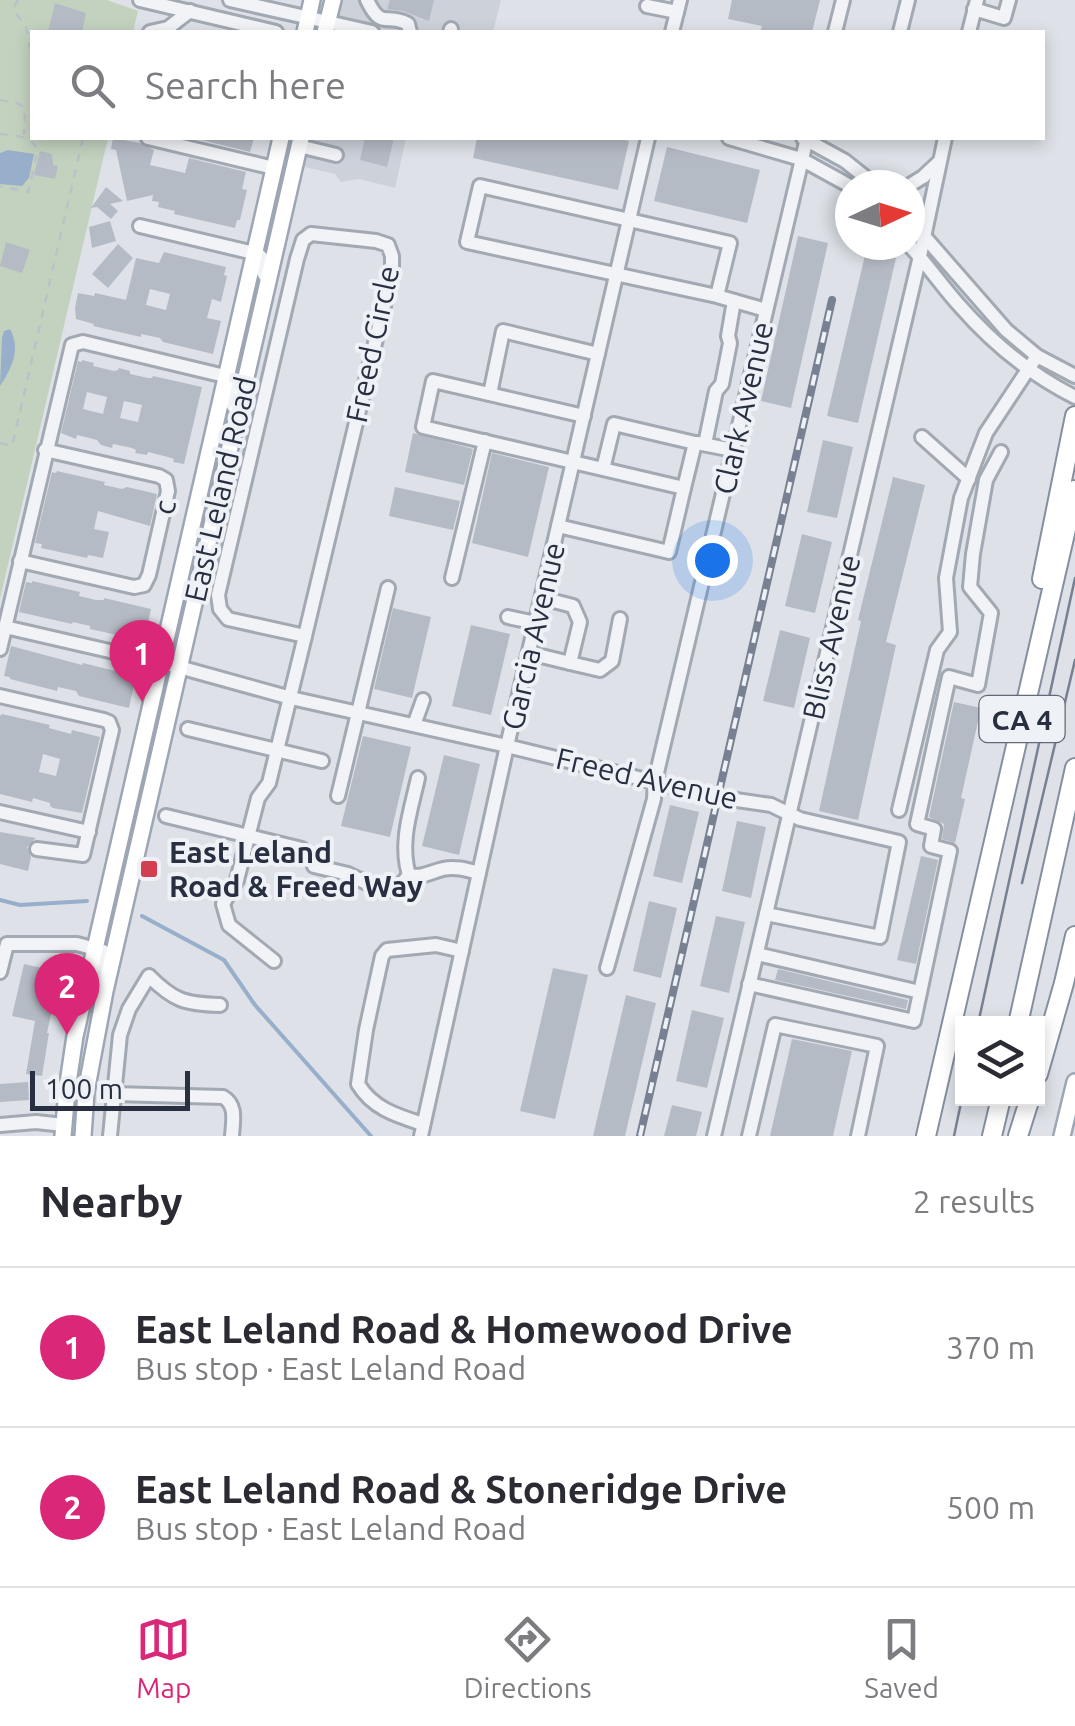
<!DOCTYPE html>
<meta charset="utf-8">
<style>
:root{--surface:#fff;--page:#f2f2f3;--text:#2b2b33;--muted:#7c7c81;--line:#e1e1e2;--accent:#db2777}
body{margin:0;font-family:Ubuntu,sans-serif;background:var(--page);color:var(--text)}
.controls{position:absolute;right:30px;bottom:30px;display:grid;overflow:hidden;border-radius:0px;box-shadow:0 5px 15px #0003}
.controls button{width:90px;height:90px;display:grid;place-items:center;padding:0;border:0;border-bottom:2px solid var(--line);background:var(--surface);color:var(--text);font:50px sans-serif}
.compass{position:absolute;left:835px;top:170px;width:90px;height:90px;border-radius:50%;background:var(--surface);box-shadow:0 5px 15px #0003;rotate:86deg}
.scale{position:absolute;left:30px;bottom:25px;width:160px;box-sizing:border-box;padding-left:10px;border:5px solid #272f40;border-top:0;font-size:28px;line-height:35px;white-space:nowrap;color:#272f40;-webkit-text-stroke:8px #eef1f6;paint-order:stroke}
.you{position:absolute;left:712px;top:560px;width:35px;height:35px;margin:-25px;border:8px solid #fff;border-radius:50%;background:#1a73e8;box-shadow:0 0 0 15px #1a73e833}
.badge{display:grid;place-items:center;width:65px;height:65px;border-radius:50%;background:var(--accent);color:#fff;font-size:32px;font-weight:700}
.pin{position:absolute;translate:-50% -82px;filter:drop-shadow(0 2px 5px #0008)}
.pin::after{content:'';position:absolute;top:52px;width:35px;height:30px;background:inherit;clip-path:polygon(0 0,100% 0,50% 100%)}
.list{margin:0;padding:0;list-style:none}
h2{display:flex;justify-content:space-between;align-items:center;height:130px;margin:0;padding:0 40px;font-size:42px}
h2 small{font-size:32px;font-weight:400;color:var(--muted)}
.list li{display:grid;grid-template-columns:65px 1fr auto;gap:30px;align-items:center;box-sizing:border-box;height:160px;padding:0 40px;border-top:2px solid var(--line)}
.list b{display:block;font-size:38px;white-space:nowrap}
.list p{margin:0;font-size:32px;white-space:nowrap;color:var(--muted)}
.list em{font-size:32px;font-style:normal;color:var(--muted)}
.icon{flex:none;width:55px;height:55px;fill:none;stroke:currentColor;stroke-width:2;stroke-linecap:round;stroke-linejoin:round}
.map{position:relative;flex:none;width:1075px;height:1136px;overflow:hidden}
.search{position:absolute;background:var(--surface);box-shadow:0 5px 15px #0003;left:30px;right:30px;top:30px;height:110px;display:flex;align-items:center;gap:25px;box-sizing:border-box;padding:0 35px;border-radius:0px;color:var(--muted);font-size:38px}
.sheet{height:450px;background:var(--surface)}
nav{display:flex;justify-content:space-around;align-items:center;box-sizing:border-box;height:140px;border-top:2px solid var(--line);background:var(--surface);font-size:28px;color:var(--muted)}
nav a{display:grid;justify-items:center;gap:5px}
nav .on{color:var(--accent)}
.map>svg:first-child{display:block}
.built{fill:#ccd1da}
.green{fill:#c3d2bf}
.water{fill:#97afca}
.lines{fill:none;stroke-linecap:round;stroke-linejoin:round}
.stream{stroke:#97afca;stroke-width:4}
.building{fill:#b5bbc5;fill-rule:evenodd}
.minor-casing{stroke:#a3a9b2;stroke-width:18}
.major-casing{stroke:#9da6b4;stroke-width:20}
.highway-casing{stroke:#858f9f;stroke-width:22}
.path{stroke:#bcc0c7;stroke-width:2.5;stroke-dasharray:8 8;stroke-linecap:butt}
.minor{stroke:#f1f3f6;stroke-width:12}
.major{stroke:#fff;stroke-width:15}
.highway{stroke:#fff;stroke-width:18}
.tram{stroke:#778192;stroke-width:2.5}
.rail-casing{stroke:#778192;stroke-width:8}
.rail{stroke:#eef1f6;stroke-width:4;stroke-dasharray:11;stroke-linecap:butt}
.poi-dot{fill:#d33e51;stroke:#eef1f6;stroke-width:4}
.labels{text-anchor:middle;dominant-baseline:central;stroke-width:8;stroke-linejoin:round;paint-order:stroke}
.shield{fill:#eef1f6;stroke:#636977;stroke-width:2.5}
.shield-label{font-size:28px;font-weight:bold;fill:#272f40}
.street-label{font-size:30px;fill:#272f40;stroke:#eef1f6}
.poi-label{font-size:30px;font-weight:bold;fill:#272f40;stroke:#eef1f6;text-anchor:start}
</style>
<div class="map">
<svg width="1075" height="1136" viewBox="0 0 1075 1136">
<rect width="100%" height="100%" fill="#dee2e8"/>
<!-- built -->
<g class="built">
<polygon points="338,0 501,0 493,32 395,32 334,18"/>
<polygon points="306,138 406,138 395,188 359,179 341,182 335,174 305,167 300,160"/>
</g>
<!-- green -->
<polygon class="green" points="0,0 107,0 138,11 133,32 32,32 32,138 108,138 0,599"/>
<!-- water -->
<g class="water">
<polygon points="8,150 34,154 29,178 22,186 0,184 0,153"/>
<path d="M10 329C21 349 12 368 0 386L2 338 4 331Z"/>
</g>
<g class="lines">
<!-- stream -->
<g class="stream">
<polyline points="0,900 20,905 87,901"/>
<polyline points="142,916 224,960 255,1005 371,1136"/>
</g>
</g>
<!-- building -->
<g class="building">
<polygon points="390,0 434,0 429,21 403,11 387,9"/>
<polygon points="732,0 820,0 812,32 776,30 776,32 760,32 762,26 728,19"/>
<polygon points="55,3 86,13 82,32 48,32"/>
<polygon points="113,138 140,143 154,150 150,165 185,173 189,158 246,172 242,189 247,190 240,220 237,220 235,228 174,214 175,211 158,207 159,202 152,201 153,195 127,201 116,150 111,149"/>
<polygon points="194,138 254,138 250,152"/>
<polygon points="365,138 394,138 387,167 360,160"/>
<polygon points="477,138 614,138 629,141 618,190 473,158"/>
<polygon points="667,147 760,170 747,223 654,201"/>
<polygon points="40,151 52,154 53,165 58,166 55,179 34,175"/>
<polygon points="106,187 123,201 110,204 118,211 111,219 97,207 91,208"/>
<polygon points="110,221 116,241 92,248 89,227"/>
<polygon points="798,236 828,243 791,408 761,401"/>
<polygon points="6,242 30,250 22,273 0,266"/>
<polygon points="118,244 133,258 108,288 92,274"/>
<polygon points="866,251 896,258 858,423 827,416"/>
<path d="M164 252 226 267 224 275 227 276 221 302 212 299 207 318 221 321 213 354 163 342 160 338 141 334V337L93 326 94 324 76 319 75 308 78 293 94 296 95 293 126 300 136 258 159 263ZM150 289 170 294 166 310 146 305Z"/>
<path d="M82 360 94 363 93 366 114 371 118 370 119 368 130 371V374L148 378H152L153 376 202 387 184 464 173 462 174 459 168 457 148 452 147 455 135 453 136 450 132 448 113 444 112 448 101 445 97 440 77 435 76 439 61 433 78 361 82 362ZM87 392 107 397 103 414 83 409ZM124 401 142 405 138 422 120 418Z"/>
<polygon points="413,433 473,449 464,485 405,472"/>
<polygon points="823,440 853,447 837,518 807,512"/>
<polygon points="492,453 549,467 528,557 472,543"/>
<polygon points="57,471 105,482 104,485 122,489 127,487 157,494 150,526 98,511 94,529 109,532 103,558 88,555 87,558 41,548 42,544 35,543 52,472 56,473"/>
<polygon points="893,477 925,485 886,642 896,645 858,820 819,811 861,621 858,620"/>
<polygon points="395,487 460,501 453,530 389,516"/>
<polygon points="802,534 832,542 815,613 785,606"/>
<polygon points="32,581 80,592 79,596 96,600 104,600 104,598 151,609 144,641 90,629 90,626 73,622 72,624 19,612 26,582 32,583"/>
<polygon points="393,608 431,617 412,698 374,689"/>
<polygon points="471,625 510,634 491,715 452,706"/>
<polygon points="780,630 810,638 794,708 763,701"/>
<polygon points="11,646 82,665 83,663 136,676 129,708 79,696 76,691 58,687 57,691 10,679 10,677 4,676"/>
<polygon points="954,702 981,708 961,798 965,799 955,843 942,839 944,824 929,817"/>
<path d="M2 714 50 725 49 728 71 734 72 730 100 737 82 813 53 808 50 806V803L33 798 32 802 0 794V716ZM43 754 60 759 56 776 39 772Z"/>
<polygon points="363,736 411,747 390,837 341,826"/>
<polygon points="444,755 480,764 459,855 422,846"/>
<polygon points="670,805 699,812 682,883 653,876"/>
<polygon points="737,821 766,827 751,898 722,891"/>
<polygon points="0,832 36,838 27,847 31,857 28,871 0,864"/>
<polygon points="921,856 938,860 916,964 897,960"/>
<polygon points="649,901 677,908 661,978 633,971"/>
<polygon points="716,916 745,922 729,993 700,986"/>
<polygon points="24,964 60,972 47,1033 49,1033 42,1076 26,1074 35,1021 12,1016"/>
<polygon points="553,968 588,975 555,1119 520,1111"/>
<polygon points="778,969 908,1000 906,1009 775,980"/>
<polygon points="626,995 656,1003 625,1136 593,1136"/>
<polygon points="692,1010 724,1018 707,1088 676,1081"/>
<polygon points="792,1039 852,1051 833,1136 770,1136"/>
<polygon points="28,1082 29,1100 0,1102 0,1084"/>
<polygon points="672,1105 702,1112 696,1136 664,1136"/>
</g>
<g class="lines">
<defs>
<g id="minor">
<polyline points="140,0 276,32"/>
<polyline points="230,0 372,32"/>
<path d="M367 0C382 31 386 12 408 24L410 32"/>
<polyline points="647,6 677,12"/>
<polyline points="974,9 1004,18 1009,0"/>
<polyline points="150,32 168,28 190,11"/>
<polyline points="450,32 451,29"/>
<polyline points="672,32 680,0"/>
<polyline points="835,32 843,0"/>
<polyline points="900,32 908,0"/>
<polyline points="969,32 977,0"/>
<polyline points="148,138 274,168"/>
<polyline points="729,138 801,159 850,186"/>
<polyline points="803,138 845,161 875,185"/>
<polyline points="299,146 336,155"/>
<polyline points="910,185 923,177 938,163"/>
<polyline points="910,220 1006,330 1037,356 1075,376"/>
<polyline points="140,226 258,254 263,259 261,269 268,281"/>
<polygon points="311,234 376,241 388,245 392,256 392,272 305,636 228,619 220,609 218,595 297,259 303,240"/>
<path d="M909 245C927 264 942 286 959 305 993 344 1029 374 1075 397"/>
<polyline points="717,296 730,243 480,186 467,242 717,296 766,310"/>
<polyline points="490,394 503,331 598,354"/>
<polyline points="584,416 433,381 423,427 684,488 695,443 614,424 603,469"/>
<polyline points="922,437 969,479"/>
<polyline points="697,443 733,450"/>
<polyline points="705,444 716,391 722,384 730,343 728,336 734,301"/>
<polyline points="558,526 669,552 684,488"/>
<polyline points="20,561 134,587 144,585 149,575 168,491 166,480 159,476 45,450"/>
<polyline points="452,578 485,441"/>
<polyline points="508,617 536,623"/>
<polyline points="5,627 179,667 291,698 507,746 716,797 771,805 800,819 899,842 880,937 766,914"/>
<polyline points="0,649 72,345 83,342 229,377 235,382 232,404 237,412"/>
<polyline points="529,653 570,663 580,622 573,606 542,598"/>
<polyline points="570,663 600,670 612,661 620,619"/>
<polyline points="0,696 104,720 109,722 112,730 83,855 37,849"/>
<polyline points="414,725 423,700"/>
<polyline points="188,729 322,761"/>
<path d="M418 778C411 810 399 842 409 875 423 878 430 872 443 869 456 866 468 870 479 873"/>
<polyline points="338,796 388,588"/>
<polyline points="899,810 937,650 950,632 946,578 961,498 986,433 1037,356"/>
<polyline points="0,812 89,832"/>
<polyline points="166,816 302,849"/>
<polyline points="314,866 348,874 375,887 396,891 409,875"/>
<polyline points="757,954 920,992"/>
<polyline points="274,961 229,925 223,904 237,880 258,798 269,783 305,636"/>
<polyline points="607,968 654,799 655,781 807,138"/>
<polyline points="0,972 7,944 77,944 103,951 104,959 100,980 105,991"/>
<polyline points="749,984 914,1021 950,851 931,846 934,829 917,824 949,677 978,685 991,613 970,587 973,554 986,480 1001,452"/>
<path d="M114 1094 223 1097C237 1105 233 1121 232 1136"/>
<path d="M423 1124C398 1116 373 1109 358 1084L366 1030 382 956 387 950 436 945 462 951"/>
<polyline points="0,1125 36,1122 64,1125"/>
<path d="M110 1136 120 1035 129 1009 149 976C174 1001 185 1004 220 1005"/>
<polyline points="421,1136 507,746 648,138"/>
<polyline points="714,1136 920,256 945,138"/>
<polyline points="749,1136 775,1025 877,1046 858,1136"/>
</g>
<g id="major">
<polyline points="305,32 312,0"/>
<polyline points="325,32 333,0"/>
<polyline points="63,1136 67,1090 75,1036 281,138"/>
<polyline points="83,1136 86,1092 105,991 301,138"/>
<polyline points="1062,1136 1075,1082"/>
</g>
<g id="highway">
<polyline points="1042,579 1075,416"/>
<polyline points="1018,1024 1075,768"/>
<polyline points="1038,1074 1064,983 1075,936"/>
<polyline points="926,1136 1075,490"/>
<polyline points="992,1136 1001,1098"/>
<polyline points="1018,1136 1030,1098"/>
</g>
</defs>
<!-- minor casing -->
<use href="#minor" class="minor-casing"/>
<!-- major casing -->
<use href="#major" class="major-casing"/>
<!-- highway casing -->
<use href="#highway" class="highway-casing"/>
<!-- path -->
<g class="path">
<polyline points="18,0 13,9 26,27 32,56"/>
<polyline points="0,100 17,103 25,108 24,135"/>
<path d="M0 134C51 137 36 153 28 192L0 186"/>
<polyline points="0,443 12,446 83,138"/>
</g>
<!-- minor -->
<use href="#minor" class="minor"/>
<!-- major -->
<use href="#major" class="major"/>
<!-- highway -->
<use href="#highway" class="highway"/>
<!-- tram -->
<g class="tram">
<polyline points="1022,883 1075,660"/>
<polyline points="978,1024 1075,578"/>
<polyline points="954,1136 962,1098"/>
</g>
<defs>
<polyline id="rail" points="640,1136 832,300"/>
</defs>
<!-- rail casing -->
<use href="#rail" class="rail-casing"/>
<!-- rail -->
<use href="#rail" class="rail"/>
</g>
<!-- markers -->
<rect class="poi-dot" x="139" y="859" width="20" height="20" rx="5"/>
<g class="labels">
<!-- shield labels -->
<rect class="shield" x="979.5" y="696" width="85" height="46" rx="8"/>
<g class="shield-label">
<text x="1022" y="719">CA 4</text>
</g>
<!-- street labels -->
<g class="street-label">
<text transform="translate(372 344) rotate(-78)">Freed Circle</text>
<text transform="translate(743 408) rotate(-77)">Clark Avenue</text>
<text transform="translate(220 489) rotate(-77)">East Leland Road</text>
<text transform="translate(164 507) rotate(-79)">c</text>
<text transform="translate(533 636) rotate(-77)">Garcia Avenue</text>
<text transform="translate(831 637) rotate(-77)">Bliss Avenue</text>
<text transform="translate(647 778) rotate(13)">Freed Avenue</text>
</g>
<!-- poi labels -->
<g class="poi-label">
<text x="169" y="852">East Leland<tspan x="169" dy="34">Road &amp; Freed Way</tspan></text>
</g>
</g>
</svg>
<div class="controls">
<button><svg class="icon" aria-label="layers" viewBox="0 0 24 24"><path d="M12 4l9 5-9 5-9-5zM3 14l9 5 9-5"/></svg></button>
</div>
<svg class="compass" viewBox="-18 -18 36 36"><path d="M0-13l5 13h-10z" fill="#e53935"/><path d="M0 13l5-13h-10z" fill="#7c7c81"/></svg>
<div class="scale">100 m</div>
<div class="you"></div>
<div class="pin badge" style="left:142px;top:702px">1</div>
<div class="pin badge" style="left:67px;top:1035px">2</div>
<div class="search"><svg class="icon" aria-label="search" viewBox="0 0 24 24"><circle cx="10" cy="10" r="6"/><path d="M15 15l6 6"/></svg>Search here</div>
</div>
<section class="sheet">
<h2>Nearby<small>2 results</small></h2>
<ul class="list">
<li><span class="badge">1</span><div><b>East Leland Road &amp; Homewood Drive</b><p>Bus stop · East Leland Road</p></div><em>370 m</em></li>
<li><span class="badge">2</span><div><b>East Leland Road &amp; Stoneridge Drive</b><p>Bus stop · East Leland Road</p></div><em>500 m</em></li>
</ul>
</section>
<nav>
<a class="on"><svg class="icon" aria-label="map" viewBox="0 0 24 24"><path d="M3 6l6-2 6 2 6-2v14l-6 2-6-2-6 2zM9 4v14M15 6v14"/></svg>Map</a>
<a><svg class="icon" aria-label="directions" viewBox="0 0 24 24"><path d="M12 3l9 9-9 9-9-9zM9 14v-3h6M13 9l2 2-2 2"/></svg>Directions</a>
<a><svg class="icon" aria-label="saved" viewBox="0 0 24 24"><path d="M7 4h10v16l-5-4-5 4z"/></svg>Saved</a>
</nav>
